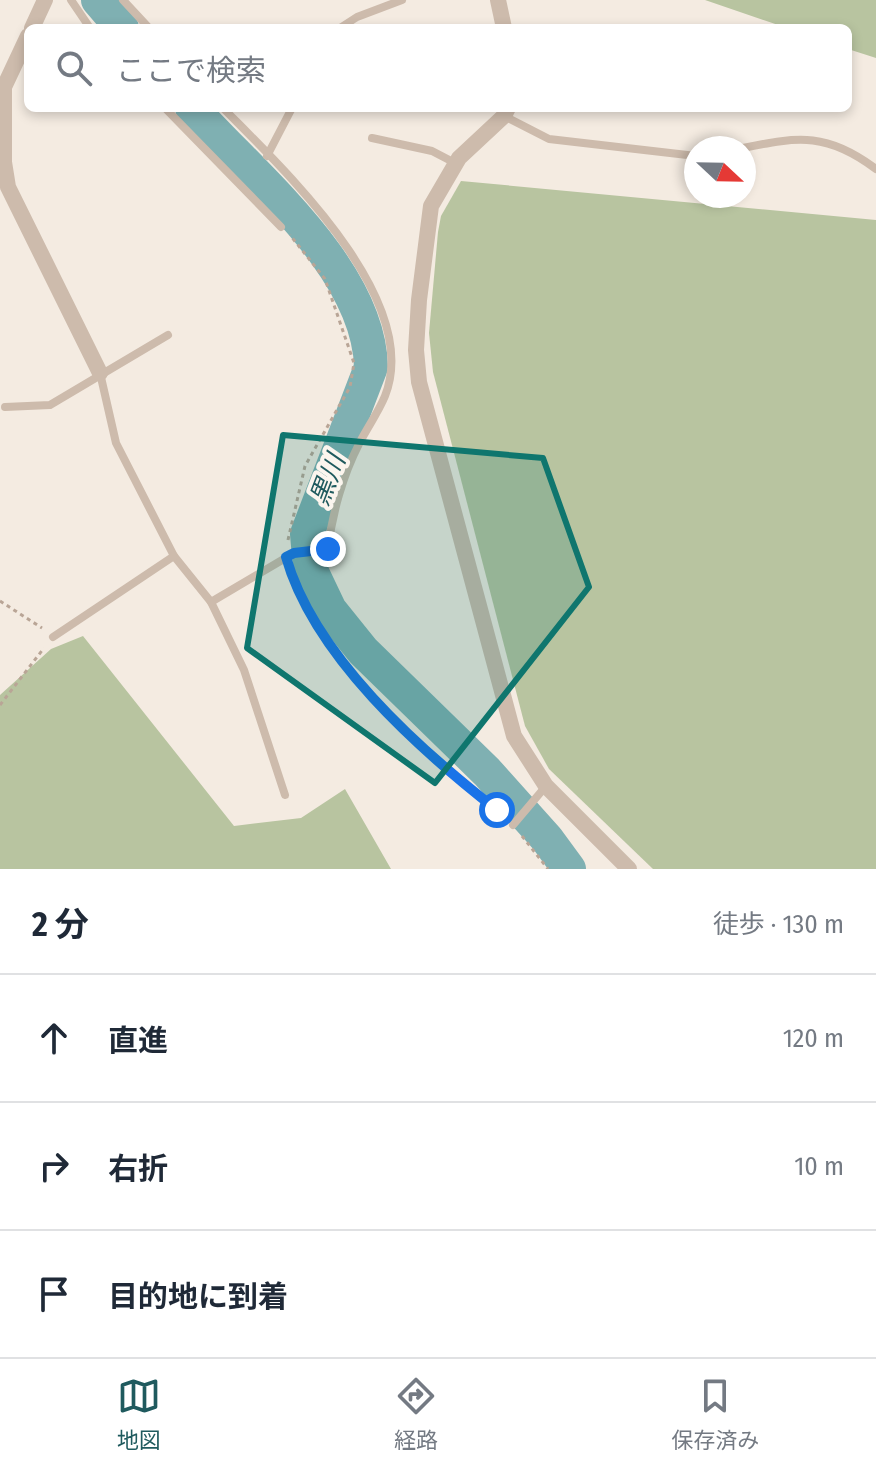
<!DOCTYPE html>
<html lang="ja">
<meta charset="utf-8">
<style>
:root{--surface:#fff;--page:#f2f2f3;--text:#1f2937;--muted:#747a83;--line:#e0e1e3;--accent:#1f5a5e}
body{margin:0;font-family:"Fira Sans Condensed","Noto Sans JP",sans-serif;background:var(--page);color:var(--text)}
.compass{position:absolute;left:684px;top:136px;width:72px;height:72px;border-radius:50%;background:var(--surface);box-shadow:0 4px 12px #0003;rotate:112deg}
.stop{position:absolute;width:24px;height:24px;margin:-18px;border:6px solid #1a73e8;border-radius:50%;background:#fff}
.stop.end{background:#1a73e8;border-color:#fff;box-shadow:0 2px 8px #0008}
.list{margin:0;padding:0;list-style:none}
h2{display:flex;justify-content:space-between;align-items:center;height:104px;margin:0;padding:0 32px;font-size:34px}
h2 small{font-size:26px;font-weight:400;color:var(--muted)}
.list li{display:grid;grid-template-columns:52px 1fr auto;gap:24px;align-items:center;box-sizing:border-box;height:128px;padding:0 32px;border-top:2px solid var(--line)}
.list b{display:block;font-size:30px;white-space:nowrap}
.list em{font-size:26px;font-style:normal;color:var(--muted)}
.icon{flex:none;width:44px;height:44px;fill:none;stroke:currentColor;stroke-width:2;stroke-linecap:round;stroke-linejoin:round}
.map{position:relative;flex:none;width:876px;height:869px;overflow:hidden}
.search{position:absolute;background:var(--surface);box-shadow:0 4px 12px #0003;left:24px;right:24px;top:24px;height:88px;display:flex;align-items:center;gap:20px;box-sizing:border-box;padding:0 28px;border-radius:12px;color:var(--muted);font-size:30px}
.sheet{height:488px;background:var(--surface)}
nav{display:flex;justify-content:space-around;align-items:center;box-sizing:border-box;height:112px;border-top:2px solid var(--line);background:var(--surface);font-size:22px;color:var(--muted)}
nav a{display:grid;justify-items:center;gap:4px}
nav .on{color:var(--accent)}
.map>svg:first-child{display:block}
.green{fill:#b8c4a0}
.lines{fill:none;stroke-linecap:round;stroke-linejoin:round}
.river{stroke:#7fb0b2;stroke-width:34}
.path{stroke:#b9a596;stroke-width:3;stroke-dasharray:4 4;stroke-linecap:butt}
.lane{stroke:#cdbbac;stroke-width:8}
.street{stroke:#cdbbac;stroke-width:16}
.route{stroke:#1a73e8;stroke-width:10}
.marked{fill:#0f766e;fill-opacity:0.2;stroke:#0f766e;stroke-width:6;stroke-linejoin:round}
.labels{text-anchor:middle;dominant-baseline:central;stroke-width:8;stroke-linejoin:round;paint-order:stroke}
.water-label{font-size:26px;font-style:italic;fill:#1f5a5e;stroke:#fbf5ee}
</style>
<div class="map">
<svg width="876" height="869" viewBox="0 0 876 869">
<rect width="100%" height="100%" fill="#f4ebe1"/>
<!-- green -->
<g class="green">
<polygon points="705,0 876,0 876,58 848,49 848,28 787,28"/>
<polygon points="461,181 876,220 876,869 653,869 549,769 525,726 433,372 429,333 438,232 441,216"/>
<polygon points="83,636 234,826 301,818 345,789 391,869 0,869 0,695 51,649"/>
</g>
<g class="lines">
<!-- river -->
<g class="river">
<polyline points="98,0 122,28"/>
<path d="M192 108C254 177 369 269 371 367L307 534 310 568 330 610 363 651 487 772 547 839 569 869"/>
</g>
<!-- path -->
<g class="path">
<polyline points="288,540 305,466 350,387 354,363 325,279 290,235"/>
<path d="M290 571C323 645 379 713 440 766 460 783 484 797 503 816"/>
<polyline points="0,601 42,628"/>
<polyline points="0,705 44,648"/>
<polyline points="522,836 548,869"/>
</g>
<!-- lane -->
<g class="lane">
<polyline points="71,0 90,28"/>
<polyline points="123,0 149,28"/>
<polyline points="340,28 357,17 402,0"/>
<polyline points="165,108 281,227"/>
<polyline points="504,116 549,139 696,156"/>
<polyline points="372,138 432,151 455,163"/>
<path d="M743 148C800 136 828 133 876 169"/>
<polyline points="267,156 292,108"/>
<polyline points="100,373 116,443 174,556 211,602 244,670 285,795"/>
<polyline points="5,407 50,405 168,335"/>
<path d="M211 602 294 553 328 549C332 514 343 475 359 444 367 428 378 413 385 396 423 300 284 170 223 108"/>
<polyline points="53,637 174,556"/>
<polyline points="513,825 546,786"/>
</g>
<!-- street -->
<g class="street">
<polyline points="498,0 504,28"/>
<polyline points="32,28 45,0"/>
<polyline points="28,36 4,87 4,162 8,187 100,373"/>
<polyline points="508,108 504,116 459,158 431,206 419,300 416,350 419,382 514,736 546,786 629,869"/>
</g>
</g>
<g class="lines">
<!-- route -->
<path class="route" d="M328 549 294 553 286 557C314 656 419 749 497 810"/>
</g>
<!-- marked area -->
<path class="marked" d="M283 435 543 458 589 587 435 783 247 648Z"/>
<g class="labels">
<!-- water labels -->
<g class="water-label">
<text transform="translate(328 480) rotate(-69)">黒川</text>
</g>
</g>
</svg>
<svg class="compass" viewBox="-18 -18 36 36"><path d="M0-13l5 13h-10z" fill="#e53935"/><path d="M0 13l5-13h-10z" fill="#747a83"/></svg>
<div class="stop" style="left:497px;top:810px"></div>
<div class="stop end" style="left:328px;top:549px"></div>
<div class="search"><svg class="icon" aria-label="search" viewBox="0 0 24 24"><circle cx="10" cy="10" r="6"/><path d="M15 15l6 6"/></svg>ここで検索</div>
</div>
<section class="sheet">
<h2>2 分<small>徒歩 · 130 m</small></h2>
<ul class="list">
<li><svg class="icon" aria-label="ahead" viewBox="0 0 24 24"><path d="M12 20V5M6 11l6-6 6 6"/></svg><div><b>直進</b></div><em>120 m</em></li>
<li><svg class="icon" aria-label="right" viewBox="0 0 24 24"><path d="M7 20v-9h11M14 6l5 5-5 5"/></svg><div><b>右折</b></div><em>10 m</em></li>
<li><svg class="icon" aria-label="arrive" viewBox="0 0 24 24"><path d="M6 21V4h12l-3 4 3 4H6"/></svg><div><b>目的地に到着</b></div></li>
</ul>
</section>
<nav>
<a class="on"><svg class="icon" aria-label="map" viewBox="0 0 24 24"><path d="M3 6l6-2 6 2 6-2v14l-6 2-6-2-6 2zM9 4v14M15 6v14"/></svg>地図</a>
<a><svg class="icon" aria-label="directions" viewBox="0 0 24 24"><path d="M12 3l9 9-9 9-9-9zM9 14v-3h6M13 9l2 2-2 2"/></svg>経路</a>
<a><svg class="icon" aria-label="saved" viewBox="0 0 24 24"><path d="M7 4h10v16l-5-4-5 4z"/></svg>保存済み</a>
</nav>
